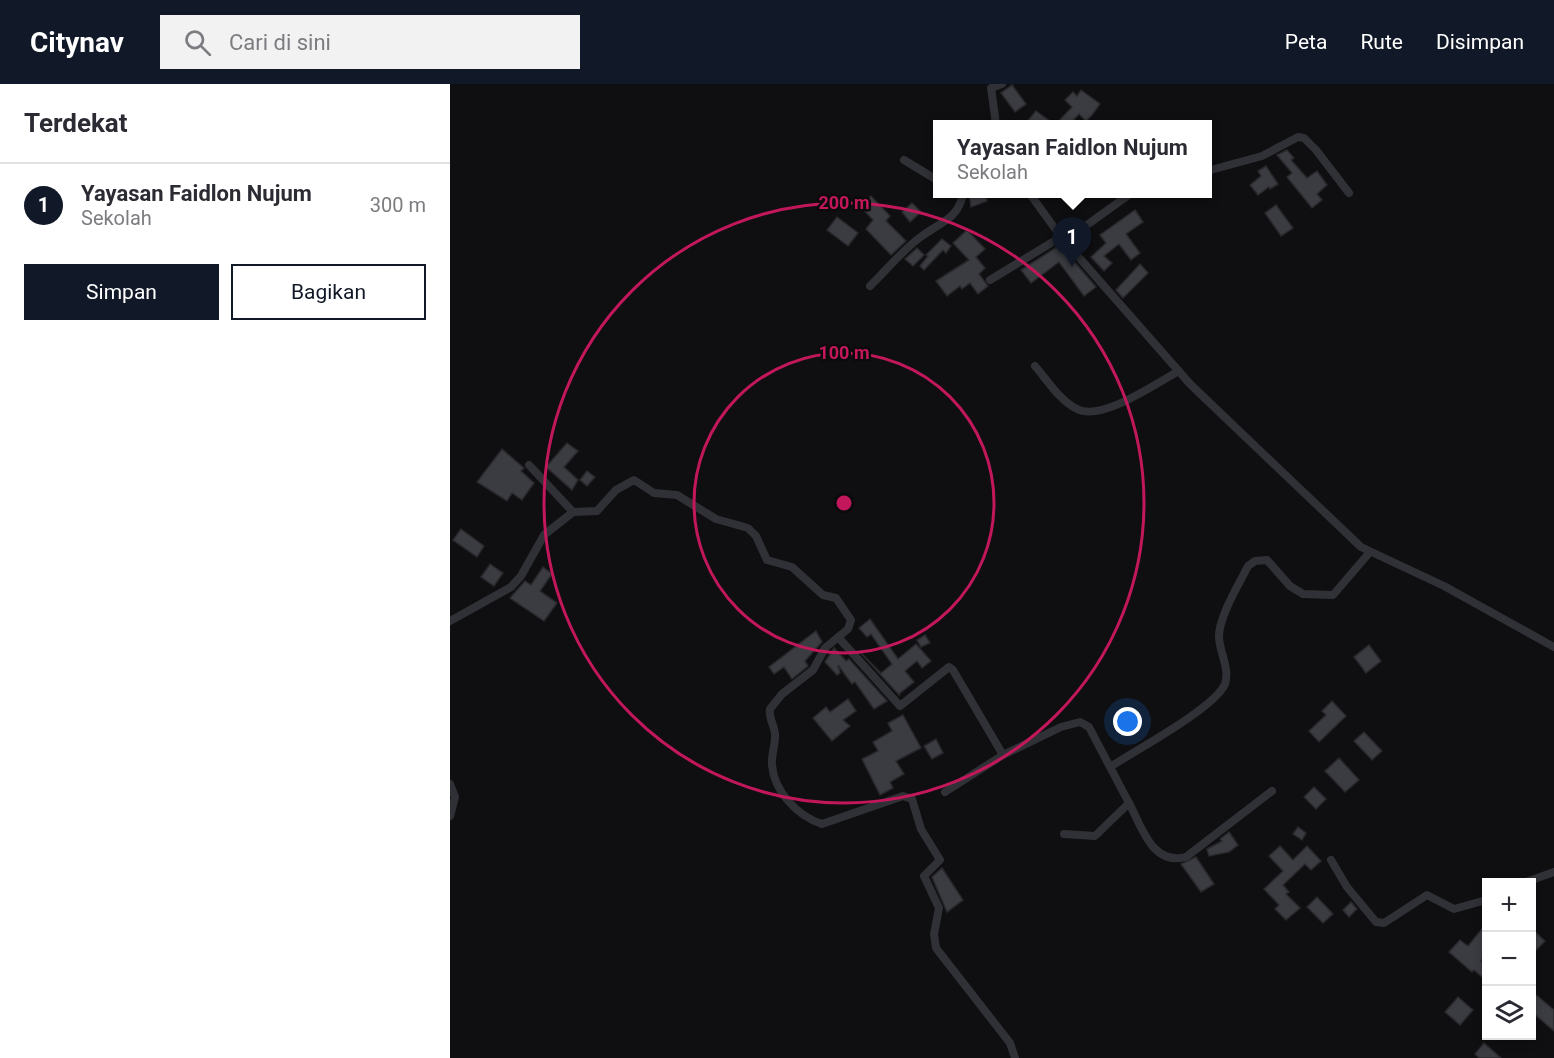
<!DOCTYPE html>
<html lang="id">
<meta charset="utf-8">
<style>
:root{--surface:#fff;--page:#f2f2f3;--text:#2b2b33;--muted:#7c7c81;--line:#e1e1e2;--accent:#111827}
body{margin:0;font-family:Roboto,sans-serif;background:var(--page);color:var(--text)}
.controls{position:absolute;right:18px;bottom:18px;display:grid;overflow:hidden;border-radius:0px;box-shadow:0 3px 9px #0003}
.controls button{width:54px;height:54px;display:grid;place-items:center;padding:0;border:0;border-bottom:2px solid var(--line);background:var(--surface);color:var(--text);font:30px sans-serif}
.you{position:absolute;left:678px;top:638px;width:21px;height:21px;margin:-15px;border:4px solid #fff;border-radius:50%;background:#1a73e8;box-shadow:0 0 0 9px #1a73e833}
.badge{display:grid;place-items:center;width:39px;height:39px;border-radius:50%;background:var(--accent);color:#fff;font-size:20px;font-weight:700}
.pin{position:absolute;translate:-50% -50px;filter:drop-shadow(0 2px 3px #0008)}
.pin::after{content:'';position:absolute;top:32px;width:21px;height:18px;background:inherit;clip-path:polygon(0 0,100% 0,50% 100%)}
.popup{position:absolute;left:483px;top:36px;width:279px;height:78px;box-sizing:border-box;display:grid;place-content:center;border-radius:0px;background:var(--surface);filter:drop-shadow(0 2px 4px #0005);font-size:20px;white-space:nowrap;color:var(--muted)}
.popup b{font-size:22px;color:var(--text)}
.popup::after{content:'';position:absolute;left:50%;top:100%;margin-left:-12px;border:12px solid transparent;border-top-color:var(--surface)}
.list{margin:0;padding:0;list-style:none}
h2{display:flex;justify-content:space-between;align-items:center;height:78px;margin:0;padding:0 24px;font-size:26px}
h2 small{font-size:20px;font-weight:400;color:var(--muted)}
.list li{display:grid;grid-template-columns:39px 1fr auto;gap:18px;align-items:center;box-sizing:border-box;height:84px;padding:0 24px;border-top:2px solid var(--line)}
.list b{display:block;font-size:22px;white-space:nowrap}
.list p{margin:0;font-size:20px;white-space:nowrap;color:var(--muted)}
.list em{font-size:20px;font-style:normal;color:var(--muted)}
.actions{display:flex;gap:12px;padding:18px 24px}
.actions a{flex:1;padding:14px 0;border:2px solid var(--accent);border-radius:0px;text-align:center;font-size:21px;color:var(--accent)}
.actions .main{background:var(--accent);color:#fff}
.icon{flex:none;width:33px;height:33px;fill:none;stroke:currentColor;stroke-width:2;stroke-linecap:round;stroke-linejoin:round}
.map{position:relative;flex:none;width:1104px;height:974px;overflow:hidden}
header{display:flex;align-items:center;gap:36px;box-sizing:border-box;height:84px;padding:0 30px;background:var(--accent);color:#fff}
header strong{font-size:28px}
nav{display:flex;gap:33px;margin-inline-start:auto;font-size:21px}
.search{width:420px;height:54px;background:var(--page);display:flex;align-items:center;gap:15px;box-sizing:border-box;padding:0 21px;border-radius:0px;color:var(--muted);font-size:22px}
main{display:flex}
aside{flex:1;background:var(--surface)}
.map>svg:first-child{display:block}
.building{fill:#3b3c41;stroke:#29292d;stroke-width:1.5}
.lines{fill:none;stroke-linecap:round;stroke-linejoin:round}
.minor{stroke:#303136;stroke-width:8}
.ring{fill:none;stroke:#c2185b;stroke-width:3}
.centre{fill:#c2185b;stroke:#0b0a0c;stroke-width:3}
.ring-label{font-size:18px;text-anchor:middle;font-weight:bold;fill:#c2185b;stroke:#0b0a0c;stroke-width:5;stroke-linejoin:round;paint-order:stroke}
</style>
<header>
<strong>Citynav</strong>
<div class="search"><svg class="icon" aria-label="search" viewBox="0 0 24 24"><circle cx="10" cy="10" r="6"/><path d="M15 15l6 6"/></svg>Cari di sini</div>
<nav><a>Peta</a><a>Rute</a><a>Disimpan</a></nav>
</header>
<main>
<aside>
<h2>Terdekat<small></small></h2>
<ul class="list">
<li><span class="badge">1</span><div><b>Yayasan Faidlon Nujum</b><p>Sekolah</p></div><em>300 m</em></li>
</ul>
<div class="actions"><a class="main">Simpan</a><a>Bagikan</a></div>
</aside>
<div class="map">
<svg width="1104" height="974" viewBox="0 0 1104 974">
<rect width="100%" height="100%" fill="#0f0f11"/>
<!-- building -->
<g class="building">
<polygon points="562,1 576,20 565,28 551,9"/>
<polygon points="631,6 650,20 642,31 636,37 629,30 620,40 606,40 622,23 615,16 623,8 627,12"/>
<polygon points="586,27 604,40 575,40"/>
<polygon points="837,66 844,74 841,76 857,94 867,87 877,101 867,110 872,116 862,124 837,93 842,89 827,71"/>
<polygon points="816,82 828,100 820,105 819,103 808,111 800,101 811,92 808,87"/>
<polygon points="519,110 535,110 537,117 521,123"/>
<polygon points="421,112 440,132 436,137 456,157 441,171 416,145 423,136 410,122"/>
<polygon points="462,119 471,128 460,138 452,128"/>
<polygon points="826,121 843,144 831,152 815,129"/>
<polygon points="685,126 693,138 676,150 690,169 681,176 669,160 654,172 662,179 654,187 641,173 656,159 650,151"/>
<polygon points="387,133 408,149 398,162 377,146"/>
<polygon points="517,146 535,165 526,173 535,184 529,190 538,202 528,210 520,199 512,205 510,202 497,212 486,197 519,176 503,159"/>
<polygon points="492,155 501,162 496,169 493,166 474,186 470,182 478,172 476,171"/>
<polygon points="610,161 646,203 634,212 609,178 581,199 571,186"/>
<polygon points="467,164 474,171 463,182 455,175"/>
<polygon points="690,180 698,189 673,214 666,206"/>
<polygon points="117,359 128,367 114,383 128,396 122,406 96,383"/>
<polygon points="52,365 74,384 71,387 84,399 72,416 62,409 57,417 27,398"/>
<polygon points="137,387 145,393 137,402 130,396"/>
<polygon points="11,445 34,462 27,473 3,456"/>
<polygon points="40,480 53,489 44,502 31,493"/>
<polygon points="93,483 102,490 90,507 107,519 94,537 60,514 75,497 81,501"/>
<polygon points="420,535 448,575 466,560 481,577 472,584 467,577 455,587 464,598 449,610 450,612 409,567 431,589 442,580 421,550 417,553 409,544"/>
<polygon points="366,547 372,558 355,577 358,582 342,595 334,583 324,590 319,583"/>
<polygon points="475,551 480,559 471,563 467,556"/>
<polygon points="919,561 931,577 916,589 904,573"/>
<polygon points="384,564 396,577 399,575 437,617 424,625 405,598 402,600 388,581 390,589 387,591 375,578"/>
<polygon points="398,615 406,627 393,636 400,642 382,657 363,634 376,623 380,628"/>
<polygon points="882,617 896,632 869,658 859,647 876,631 872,627"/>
<polygon points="453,631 471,664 446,677 454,690 440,698 443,704 430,711 412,675 428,667 423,658 442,647 438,639"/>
<polygon points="914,648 932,667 922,676 904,657"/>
<polygon points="486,655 493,669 482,675 474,662"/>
<polygon points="889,674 909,696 895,708 875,687"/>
<polygon points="864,703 876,715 866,725 854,713"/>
<polygon points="848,743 856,749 852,756 843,750"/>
<polygon points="779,748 788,761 779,768 759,772 757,765 772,757 770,755"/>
<polygon points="830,762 843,776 857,762 871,777 861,786 855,780 833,801 839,808 836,810 850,824 836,836 825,825 829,821 814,805 833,787 819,772"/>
<polygon points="746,773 764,800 751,808 731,780"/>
<polygon points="492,784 513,816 497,828 482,793"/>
<polygon points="867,813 883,830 873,839 857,823"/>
<polygon points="901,818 907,825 899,833 893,826"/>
<polygon points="1036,840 1036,871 1031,877 1036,881 1036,888 1032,893 1024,886 1022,888 999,868 1010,856 1018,862"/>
<polygon points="1082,845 1095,857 1085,867 1082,863"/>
<polygon points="1085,910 1104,926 1104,947 1082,928 1082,915"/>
<polygon points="1008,913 1023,926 1010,941 995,928"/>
<polygon points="1034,959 1051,974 1029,974 1025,970"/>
</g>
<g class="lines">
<!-- minor -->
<g class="minor">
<polyline points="546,40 541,4 552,0"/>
<polyline points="454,76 487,96"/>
<polyline points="757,87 812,72 848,53 854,54 866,66 899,109"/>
<polyline points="580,110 611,153 740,300 911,463 994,502 1104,563"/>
<polyline points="616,156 680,110"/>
<polyline points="540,196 611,153"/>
<path d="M420 202C437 186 453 165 472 152 491 138 508 135 513 110"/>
<path d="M585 282C597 296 610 317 627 325 652 338 706 299 729 287"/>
<polyline points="79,381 123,428"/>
<path d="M0 537 61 503 71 492 94 451 123 428 147 427 166 406 184 396 204 409 227 411 266 435 298 444 306 452 317 476 342 483 373 511 386 514 401 536 398 545 375 564 363 586 332 610 320 625C318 635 326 643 325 653 325 662 321 672 322 681 324 707 347 732 372 740L453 712 462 715 471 745 490 776 474 792 489 824 484 850 486 864 560 959 565 974"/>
<path d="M388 553 450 622 499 583 503 586 553 671 611 643 630 638 639 643 660 683C684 667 765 624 775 600 780 585 770 569 769 554 768 534 789 500 798 482L805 477 817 476 840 502 853 510 883 511 920 468"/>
<polyline points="0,700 5,713 0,732"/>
<polyline points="495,708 553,671"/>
<path d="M679 719C692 743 702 782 736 773L822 707"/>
<polyline points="614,750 645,752 679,719 660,683"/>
<polyline points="881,776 897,803 926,838 934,839 977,811 1004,825 1036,816"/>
<polyline points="1076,798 1104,788"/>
</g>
</g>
<!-- distance rings -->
<g class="ring">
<circle cx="394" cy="419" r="150"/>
<circle cx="394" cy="419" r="300"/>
</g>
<circle cx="394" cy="419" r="9" class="centre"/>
<g class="ring-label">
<text x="394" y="125">200 m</text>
<text x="394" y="275">100 m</text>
</g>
</svg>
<div class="controls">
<button>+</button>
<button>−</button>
<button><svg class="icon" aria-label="layers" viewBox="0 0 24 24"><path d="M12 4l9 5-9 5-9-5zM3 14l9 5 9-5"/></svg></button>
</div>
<div class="you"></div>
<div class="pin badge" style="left:622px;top:183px">1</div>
<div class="popup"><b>Yayasan Faidlon Nujum</b>Sekolah</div>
</div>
</main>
